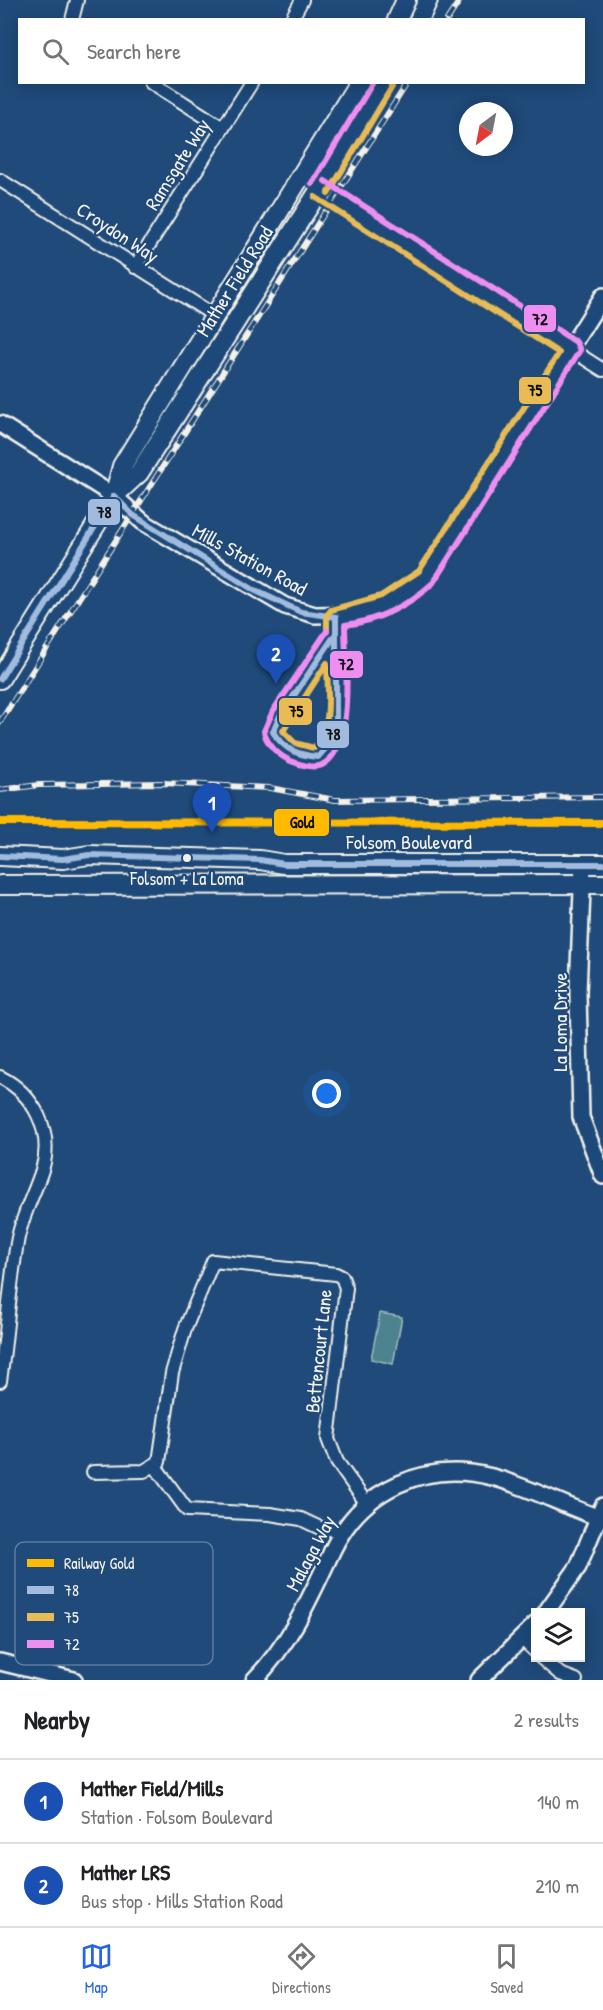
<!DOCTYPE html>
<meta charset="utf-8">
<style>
:root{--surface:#fff;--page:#f6f6f6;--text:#202124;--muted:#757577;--line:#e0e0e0;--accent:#2563eb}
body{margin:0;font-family:"Patrick Hand",sans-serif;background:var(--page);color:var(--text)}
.controls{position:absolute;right:18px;bottom:18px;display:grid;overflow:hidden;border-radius:0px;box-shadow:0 3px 15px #0003}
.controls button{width:54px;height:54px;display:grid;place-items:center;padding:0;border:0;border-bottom:2px solid var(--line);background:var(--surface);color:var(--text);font:30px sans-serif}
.compass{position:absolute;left:459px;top:102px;width:54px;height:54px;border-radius:50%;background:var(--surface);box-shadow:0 3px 15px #0003;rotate:212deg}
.you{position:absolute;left:327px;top:1094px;width:21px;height:21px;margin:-15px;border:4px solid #fff;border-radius:50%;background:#1a73e8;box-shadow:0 0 0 9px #1a73e833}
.badge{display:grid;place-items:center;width:39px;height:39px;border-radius:50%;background:var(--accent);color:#fff;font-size:20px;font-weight:700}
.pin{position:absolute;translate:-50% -50px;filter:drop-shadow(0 2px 3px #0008)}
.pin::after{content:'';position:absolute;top:32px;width:21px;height:18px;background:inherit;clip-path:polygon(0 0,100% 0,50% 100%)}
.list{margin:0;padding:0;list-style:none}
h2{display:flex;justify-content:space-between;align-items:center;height:78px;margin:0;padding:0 24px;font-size:26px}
h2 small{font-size:20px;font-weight:400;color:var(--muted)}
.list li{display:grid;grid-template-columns:39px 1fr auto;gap:18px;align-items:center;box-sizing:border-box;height:84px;padding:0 24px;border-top:2px solid var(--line)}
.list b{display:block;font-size:22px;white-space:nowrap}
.list p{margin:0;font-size:20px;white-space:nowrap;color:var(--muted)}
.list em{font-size:20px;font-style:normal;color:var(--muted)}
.icon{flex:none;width:33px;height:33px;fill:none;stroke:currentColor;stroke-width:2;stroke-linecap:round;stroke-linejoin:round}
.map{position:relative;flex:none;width:603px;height:1680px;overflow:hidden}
.search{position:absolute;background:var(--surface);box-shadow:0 3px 15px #0003;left:18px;right:18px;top:18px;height:66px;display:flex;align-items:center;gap:15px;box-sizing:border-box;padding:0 21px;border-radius:0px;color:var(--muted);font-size:22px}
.sheet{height:246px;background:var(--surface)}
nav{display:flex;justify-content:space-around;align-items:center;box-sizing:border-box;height:84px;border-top:2px solid var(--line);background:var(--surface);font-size:16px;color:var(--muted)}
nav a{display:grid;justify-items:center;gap:3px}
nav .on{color:var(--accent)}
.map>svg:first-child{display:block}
.park{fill:#4d828f;stroke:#a0babc;stroke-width:1.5}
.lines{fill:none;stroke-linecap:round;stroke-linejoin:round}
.minor-casing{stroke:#f4f1e8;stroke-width:16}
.tertiary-casing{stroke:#f4f1e8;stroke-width:20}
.secondary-casing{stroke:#f4f1e8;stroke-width:22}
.minor{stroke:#1f4a7a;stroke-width:12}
.tertiary{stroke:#1f4a7a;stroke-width:15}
.secondary{stroke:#1f4a7a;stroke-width:18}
.rail-casing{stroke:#f4f1e8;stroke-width:6}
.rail{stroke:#1f4a7a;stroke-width:4;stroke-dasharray:11;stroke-linecap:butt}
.bus-1-casing{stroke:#1f4a7a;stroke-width:10}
.bus-2-casing{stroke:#1f4a7a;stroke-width:10}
.bus-3-casing{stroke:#1f4a7a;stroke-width:10}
.bus-1{stroke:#a0bbde;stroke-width:6}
.bus-2{stroke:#e8bb54;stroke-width:6}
.bus-3{stroke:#ef8ef1;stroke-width:6}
.rail-1-casing{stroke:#1f4a7a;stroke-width:12}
.rail-1{stroke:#ffba00;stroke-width:8}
.bus-dot{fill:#f4f1e8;stroke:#1f4a7a;stroke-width:2}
.labels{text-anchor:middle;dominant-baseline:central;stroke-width:4.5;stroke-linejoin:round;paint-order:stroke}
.bus-label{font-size:18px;fill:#f4f1e8;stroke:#1f4a7a}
.street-label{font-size:20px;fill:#f4f1e8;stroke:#1f4a7a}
.key{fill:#1f4a7a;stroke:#5f7c9b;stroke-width:1.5}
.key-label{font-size:16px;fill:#f4f1e8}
.line-badge{stroke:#1f4a7a;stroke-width:2}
.pale-badge-label{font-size:16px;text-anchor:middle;font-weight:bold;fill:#111}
</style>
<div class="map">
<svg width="603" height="1680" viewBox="0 0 603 1680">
<rect width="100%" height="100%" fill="#1f4a7a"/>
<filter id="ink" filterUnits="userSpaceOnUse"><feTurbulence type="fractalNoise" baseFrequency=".0167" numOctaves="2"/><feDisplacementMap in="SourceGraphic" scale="12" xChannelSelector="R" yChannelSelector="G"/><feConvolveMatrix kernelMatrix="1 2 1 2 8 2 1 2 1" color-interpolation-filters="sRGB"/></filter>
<g filter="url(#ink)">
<!-- park -->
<polygon class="park" points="380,1313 402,1317 393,1364 371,1359"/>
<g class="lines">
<defs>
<g id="minor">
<polyline points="72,20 77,0"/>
<polyline points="291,20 302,0"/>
<polyline points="151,82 223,128"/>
<polyline points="0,180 215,316"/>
<polyline points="320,189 603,370"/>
<polyline points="135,267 252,82"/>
<path d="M0 1077C34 1094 54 1132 42 1170 34 1195 21 1217 17 1243 9 1289 7 1335 0 1381"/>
<polyline points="155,1466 187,1510 270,1514 301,1519 320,1528 344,1531"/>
<polyline points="93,1472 144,1471 159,1462 172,1373 185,1329 213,1261 336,1274 342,1277 346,1288 328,1439 337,1462 367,1504"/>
<polyline points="521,1638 536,1652"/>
<polyline points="541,1658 560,1674 576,1680"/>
</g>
<g id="tertiary">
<polyline points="0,424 114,496 143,522 285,606 315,615 360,614 394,601 426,577 603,296"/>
<polyline points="583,864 578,993 581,1117 603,1176"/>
<polyline points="546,1612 578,1567 603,1506"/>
<polyline points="0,1662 74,1680"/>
<path d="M254 1680C290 1644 311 1596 332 1551 361 1489 425 1460 492 1477 530 1487 566 1507 603 1519"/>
<polyline points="479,1680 536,1624"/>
</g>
<g id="secondary">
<polyline points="397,20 406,0"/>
<polyline points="419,20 428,0"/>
<polyline points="114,496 122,466 359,82"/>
<polyline points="0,679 114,496 139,473 320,189 384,82"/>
<polyline points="0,856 63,859 89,855 260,860 284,864 603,864"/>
<polyline points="0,885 603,884"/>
</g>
</defs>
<!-- minor casing -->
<use href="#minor" class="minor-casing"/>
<!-- tertiary casing -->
<use href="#tertiary" class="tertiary-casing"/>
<!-- secondary casing -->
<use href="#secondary" class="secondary-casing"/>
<!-- minor -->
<use href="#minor" class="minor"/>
<!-- tertiary -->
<use href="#tertiary" class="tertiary"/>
<!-- secondary -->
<use href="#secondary" class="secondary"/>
<defs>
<g id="rail">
<polyline points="447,20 460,0"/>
<polyline points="0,722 408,82"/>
<polyline points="0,790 39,785 163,783 270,788 335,800 603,797"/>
</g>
</defs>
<!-- rail casing -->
<use href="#rail" class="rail-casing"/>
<!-- rail -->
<use href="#rail" class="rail"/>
<defs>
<g id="bus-1">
<path d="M0 679 114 496 133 515 254 590 301 612 336 617V723L331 742 318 757C298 755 284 750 273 732L280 716 335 635"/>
<polyline points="0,856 63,859 89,855 260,860 284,864 603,864"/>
</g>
<g id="bus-2">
<polyline points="328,194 392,87"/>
<polyline points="315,197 559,353 419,571 381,596 331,610 327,615 327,631"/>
<path d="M327 663C327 691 334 725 314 748L295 743 283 731Z"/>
</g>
<g id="bus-3">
<path d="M325 181 576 342 580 350 433 583C409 605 378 621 345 625 345 657 356 748 322 765 314 769 298 764 291 761 279 756 266 744 264 731L273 711 327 631"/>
<polyline points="312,184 373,82"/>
</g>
</defs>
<!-- bus-1 casing -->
<use href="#bus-1" class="bus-1-casing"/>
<!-- bus-2 casing -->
<use href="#bus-2" class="bus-2-casing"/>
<!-- bus-3 casing -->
<use href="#bus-3" class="bus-3-casing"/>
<!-- bus-1 -->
<use href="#bus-1" class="bus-1"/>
<!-- bus-2 -->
<use href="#bus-2" class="bus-2"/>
<!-- bus-3 -->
<use href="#bus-3" class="bus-3"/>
<defs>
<polyline id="rail-1" points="0,822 603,823"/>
</defs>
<!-- rail-1 casing -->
<use href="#rail-1" class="rail-1-casing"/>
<!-- rail-1 -->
<use href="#rail-1" class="rail-1"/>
</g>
</g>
<!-- markers -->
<circle class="bus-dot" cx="187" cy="858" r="5"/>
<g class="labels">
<!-- bus labels -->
<g class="bus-label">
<text x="187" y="878">Folsom + La Loma</text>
</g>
<!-- street labels -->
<g class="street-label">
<text transform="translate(177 164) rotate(-58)">Ramsgate Way</text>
<text transform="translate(118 232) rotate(33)">Croydon Way</text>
<text transform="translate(234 281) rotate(-58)">Mather Field Road</text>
<text transform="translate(250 559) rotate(29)">Mills Station Road</text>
<text x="409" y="841">Folsom Boulevard</text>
<text transform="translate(559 1022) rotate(-90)">La Loma Drive</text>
<text transform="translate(318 1351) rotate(-84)">Bettencourt Lane</text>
<text transform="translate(310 1553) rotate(-62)">Malaga Way</text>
</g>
</g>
<!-- legend -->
<rect x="15" y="1542" width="198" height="123" rx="9" class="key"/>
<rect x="27" y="1559" width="27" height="8" fill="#ffba00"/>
<rect x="27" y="1586" width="27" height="8" fill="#a0bbde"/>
<rect x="27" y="1613" width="27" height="8" fill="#e8bb54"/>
<rect x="27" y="1640" width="27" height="8" fill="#ef8ef1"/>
<g class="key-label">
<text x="64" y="1569">Railway Gold</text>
<text x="64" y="1596">78</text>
<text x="64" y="1623">75</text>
<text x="64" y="1650">72</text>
</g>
<g class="line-badge">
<rect x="523" y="304" width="34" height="29" rx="6" fill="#ef8ef1"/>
<rect x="518" y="376" width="34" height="29" rx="6" fill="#e8bb54"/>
<rect x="87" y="498" width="34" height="28" rx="6" fill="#a0bbde"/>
<rect x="329" y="650" width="35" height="29" rx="6" fill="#ef8ef1"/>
<rect x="278" y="697" width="35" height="29" rx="6" fill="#e8bb54"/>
<rect x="316" y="720" width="34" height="29" rx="6" fill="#a0bbde"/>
<rect x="273" y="808" width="57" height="29" rx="6" fill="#ffba00"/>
</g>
<g class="pale-badge-label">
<text x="540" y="325">72</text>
<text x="535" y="396">75</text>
<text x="104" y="518">78</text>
<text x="346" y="670">72</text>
<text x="296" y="717">75</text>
<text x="333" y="740">78</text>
<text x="302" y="828">Gold</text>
</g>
</svg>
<div class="controls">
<button><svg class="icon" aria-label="layers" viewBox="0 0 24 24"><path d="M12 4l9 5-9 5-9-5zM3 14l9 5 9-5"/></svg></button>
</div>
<svg class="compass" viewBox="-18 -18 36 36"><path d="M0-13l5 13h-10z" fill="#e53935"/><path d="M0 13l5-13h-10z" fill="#757577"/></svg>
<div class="you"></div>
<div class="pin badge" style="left:212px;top:833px;background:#1a4fb4">1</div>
<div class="pin badge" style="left:276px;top:684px;background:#1a4fb4">2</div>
<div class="search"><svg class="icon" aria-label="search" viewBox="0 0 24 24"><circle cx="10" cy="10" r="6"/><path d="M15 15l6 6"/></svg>Search here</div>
</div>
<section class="sheet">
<h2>Nearby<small>2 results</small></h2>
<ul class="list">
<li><span class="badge" style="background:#1a4fb4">1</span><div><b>Mather Field/Mills</b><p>Station · Folsom Boulevard</p></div><em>140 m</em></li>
<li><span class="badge" style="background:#1a4fb4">2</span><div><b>Mather LRS</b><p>Bus stop · Mills Station Road</p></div><em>210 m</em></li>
</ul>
</section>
<nav>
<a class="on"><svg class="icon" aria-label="map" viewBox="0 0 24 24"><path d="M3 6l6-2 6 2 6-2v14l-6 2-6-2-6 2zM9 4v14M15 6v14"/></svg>Map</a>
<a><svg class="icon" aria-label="directions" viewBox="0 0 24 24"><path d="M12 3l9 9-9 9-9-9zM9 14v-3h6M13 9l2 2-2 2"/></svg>Directions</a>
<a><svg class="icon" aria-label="saved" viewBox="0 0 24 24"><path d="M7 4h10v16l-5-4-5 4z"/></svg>Saved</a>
</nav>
